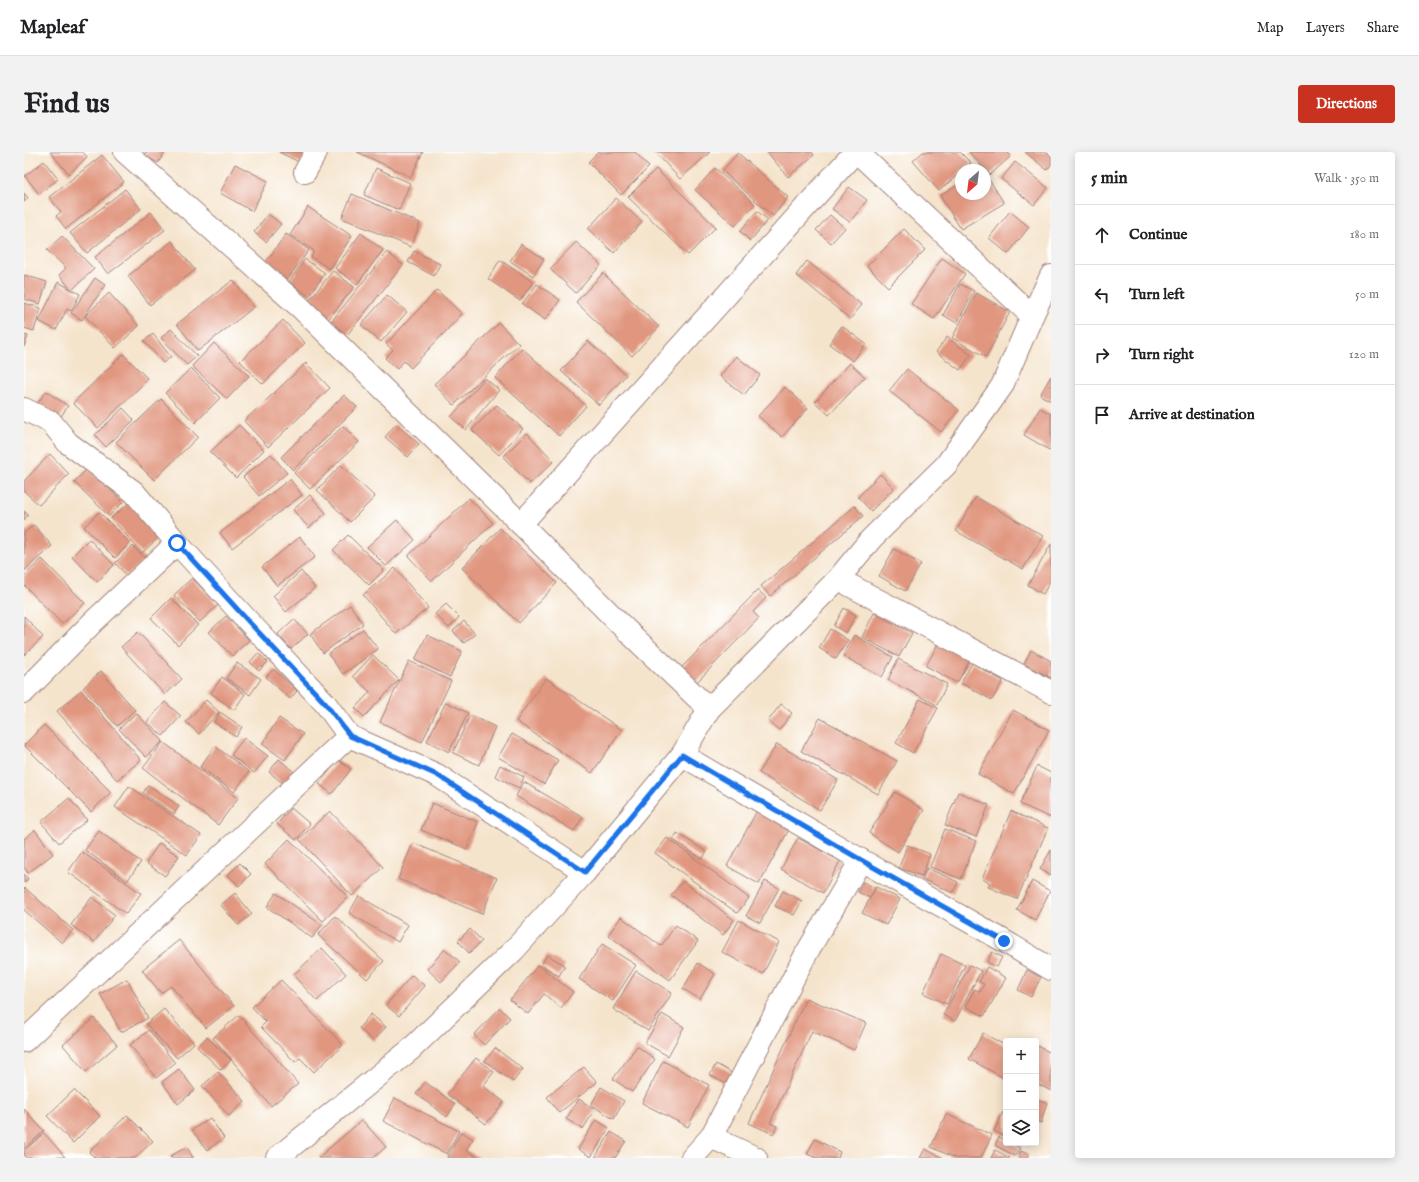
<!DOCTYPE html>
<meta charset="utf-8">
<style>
:root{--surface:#fff;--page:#f2f2f2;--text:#202124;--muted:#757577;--line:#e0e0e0;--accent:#c8321e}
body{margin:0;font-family:"IM FELL English",serif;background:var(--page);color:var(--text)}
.controls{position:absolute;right:12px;bottom:12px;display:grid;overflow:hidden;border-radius:4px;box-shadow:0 2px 10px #0003}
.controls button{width:36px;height:36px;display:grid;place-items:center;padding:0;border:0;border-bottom:1px solid var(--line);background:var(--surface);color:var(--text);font:20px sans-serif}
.compass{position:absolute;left:931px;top:12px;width:36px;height:36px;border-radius:50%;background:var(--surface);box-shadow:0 2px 10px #0003;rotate:208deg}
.stop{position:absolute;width:12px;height:12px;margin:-9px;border:3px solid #1a73e8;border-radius:50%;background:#fff}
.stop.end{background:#1a73e8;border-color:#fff;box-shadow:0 1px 4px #0008}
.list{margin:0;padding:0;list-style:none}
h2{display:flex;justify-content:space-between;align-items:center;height:52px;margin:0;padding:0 16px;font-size:17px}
h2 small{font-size:13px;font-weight:400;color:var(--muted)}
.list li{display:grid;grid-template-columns:26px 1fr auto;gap:12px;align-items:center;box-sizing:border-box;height:60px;padding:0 16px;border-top:1px solid var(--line)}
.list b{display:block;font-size:15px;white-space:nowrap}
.list em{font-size:13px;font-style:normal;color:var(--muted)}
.icon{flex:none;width:22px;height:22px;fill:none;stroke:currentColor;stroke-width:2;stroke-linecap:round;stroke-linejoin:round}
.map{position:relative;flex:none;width:1027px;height:1006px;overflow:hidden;border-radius:4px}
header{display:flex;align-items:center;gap:24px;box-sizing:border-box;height:56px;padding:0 20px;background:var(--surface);border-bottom:1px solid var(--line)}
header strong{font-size:19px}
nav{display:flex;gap:22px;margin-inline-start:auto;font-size:14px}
.intro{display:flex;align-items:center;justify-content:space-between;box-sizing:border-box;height:96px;padding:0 24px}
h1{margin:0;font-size:28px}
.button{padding:10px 18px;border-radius:4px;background:var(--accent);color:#fff;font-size:14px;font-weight:700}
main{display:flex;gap:24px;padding:0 24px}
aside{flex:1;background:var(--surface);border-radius:4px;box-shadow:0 2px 10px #0003}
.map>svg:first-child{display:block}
.building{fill:#e1967f}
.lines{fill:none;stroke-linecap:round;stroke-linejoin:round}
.minor-casing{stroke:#a0827c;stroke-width:24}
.secondary-casing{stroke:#a0827c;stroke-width:24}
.minor{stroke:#fff;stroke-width:22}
.secondary{stroke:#fff;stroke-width:22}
.route{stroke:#1a73e8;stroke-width:5}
</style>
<header>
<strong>Mapleaf</strong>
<nav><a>Map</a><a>Layers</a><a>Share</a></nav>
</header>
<div class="intro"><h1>Find us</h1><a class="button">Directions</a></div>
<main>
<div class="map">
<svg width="1027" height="1006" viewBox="0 0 1027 1006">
<rect width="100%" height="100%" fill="#fff"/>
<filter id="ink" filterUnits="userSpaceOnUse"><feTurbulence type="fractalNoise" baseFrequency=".025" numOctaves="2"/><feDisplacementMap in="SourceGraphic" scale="8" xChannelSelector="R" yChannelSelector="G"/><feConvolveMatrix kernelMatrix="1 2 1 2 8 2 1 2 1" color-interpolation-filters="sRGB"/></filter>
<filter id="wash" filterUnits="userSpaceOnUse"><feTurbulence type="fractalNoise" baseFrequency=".012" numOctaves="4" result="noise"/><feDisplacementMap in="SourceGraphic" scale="16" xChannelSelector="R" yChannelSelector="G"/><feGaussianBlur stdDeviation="0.9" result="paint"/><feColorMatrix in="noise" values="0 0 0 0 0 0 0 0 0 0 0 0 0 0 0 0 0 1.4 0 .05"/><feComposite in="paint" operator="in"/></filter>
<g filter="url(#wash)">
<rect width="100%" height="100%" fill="#f5e4cc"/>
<g id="blocks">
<!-- building -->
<g class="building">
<polygon points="26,0 59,0 63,5 45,22"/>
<polygon points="122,0 141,0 134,11 120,3"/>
<polygon points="255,0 282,0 277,11"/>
<polygon points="333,0 399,0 387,25"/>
<polygon points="574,0 611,0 625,15 597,43 564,10"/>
<polygon points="631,0 686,0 656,27"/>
<polygon points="743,0 788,0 790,3 764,25"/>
<polygon points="899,0 936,0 947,11 939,18 937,18 937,20 915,39 889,9"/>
<polygon points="945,0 983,0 987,4 966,23"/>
<polygon points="1001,0 1022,0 1027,4 1027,13 1023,18"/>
<polygon points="714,1 764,45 749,64 698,19"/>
<polygon points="78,3 100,30 42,77 32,64 37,60 25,45"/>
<polygon points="20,9 34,27 15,42 1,24"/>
<polygon points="991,10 1024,36 1010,53 977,27"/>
<polygon points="211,12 244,29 228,59 196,41"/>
<polygon points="352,16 386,31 375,58 340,43"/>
<polygon points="691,16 731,52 711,74 671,38"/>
<polygon points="632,17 692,75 664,103 604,45"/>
<polygon points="961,21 980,51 937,77 916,44 937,31 937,42 961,42"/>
<polygon points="825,35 843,48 826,70 808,57"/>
<polygon points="101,37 117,57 63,101 46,81"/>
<polygon points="0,41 4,46 0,50"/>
<polygon points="328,42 396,71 387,95 318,66"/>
<polygon points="592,46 618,70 590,101 564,77"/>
<polygon points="284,55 328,84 306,117 287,105 290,99 266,83"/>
<polygon points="733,59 744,68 726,89 716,79"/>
<polygon points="986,59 1005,75 984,102 965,86"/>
<polygon points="127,60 141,78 84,122 71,105"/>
<polygon points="244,62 257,72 242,90 230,80"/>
<polygon points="806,63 821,76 807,91 792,78"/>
<polygon points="880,77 901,98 864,135 843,114"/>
<polygon points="337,81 359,98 333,132 311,116"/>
<polygon points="262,82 285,98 263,128 241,111"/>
<polygon points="38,84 70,117 48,138 35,123 42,116 23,98"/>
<polygon points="148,89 171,118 126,153 104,124"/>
<polygon points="552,90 577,113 552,141 526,117"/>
<polygon points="497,92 520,107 509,124 486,109"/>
<polygon points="390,99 416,112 410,124 384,110"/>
<polygon points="363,100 379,113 323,183 307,170"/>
<polygon points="918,106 941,122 910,167 887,152"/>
<polygon points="281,107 301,121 285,144 265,130"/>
<polygon points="476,108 509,130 496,149 464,127"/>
<polygon points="783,109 838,153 826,167 772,123"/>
<polygon points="309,119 330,135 303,169 282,152"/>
<polygon points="579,121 635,175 608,204 552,150"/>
<polygon points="0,123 23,130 16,152 0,147"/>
<polygon points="71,126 81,133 58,168 47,161"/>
<polygon points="209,128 230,155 174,199 153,172"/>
<polygon points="34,130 56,142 47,159 43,157 32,178 15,169"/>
<polygon points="513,132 536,148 521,168 498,152"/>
<polygon points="936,132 950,139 933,171 919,163"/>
<polygon points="413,138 438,162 387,216 380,209 373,217 361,206 369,198 362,192"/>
<polygon points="85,141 115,174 91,196 61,164"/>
<polygon points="952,141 986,160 962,205 928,186"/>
<polygon points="363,143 383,160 357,190 337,173"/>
<polygon points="0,151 17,156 10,179 0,176"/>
<polygon points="259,168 281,191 239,232 216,209"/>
<polygon points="475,171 495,192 430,253 410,232"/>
<polygon points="818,174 842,192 829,209 805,192"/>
<polygon points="147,177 173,204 163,213 137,186"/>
<polygon points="129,182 147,205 139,211 120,189"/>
<polygon points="0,183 4,184 0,195"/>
<polygon points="923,185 947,203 936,218 912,200"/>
<polygon points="564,189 602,223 575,253 537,219"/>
<polygon points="190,191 225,224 203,247 168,214"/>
<polygon points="498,196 562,254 535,284 471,226"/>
<polygon points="99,202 124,227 74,276 49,251"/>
<polygon points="712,204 736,223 720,243 696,224"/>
<polygon points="282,211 306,236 244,295 220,269"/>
<polygon points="826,211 841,225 805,263 791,250"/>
<polygon points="167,216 196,246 171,271 141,241"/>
<polygon points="883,217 935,258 917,280 865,239"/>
<polygon points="1027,224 1027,249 1016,243"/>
<polygon points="461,226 475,238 442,278 427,265"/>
<polygon points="761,235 784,256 758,285 734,264"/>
<polygon points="22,239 44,254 35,267 13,252"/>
<polygon points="320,243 333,255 269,318 257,305"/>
<polygon points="137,247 174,285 130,328 92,290"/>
<polygon points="473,253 499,277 475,303 448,278"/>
<polygon points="99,256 110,268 82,295 71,283"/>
<polygon points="1016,256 1027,262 1027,299 1000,283"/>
<polygon points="372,272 395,292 384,305 361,285"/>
<polygon points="215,273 240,298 212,326 186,300"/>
<polygon points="319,274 335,290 286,337 270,321"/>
<polygon points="503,281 530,309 506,332 479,305"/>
<polygon points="26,302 45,322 15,353 0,339 0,329"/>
<polygon points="247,302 263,321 235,344 219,325"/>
<polygon points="317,313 351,345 326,370 293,338"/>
<polygon points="64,316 99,350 85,364 50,330"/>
<polygon points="856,322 870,336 847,359 834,345"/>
<polygon points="266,327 278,343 208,396 196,381"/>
<polygon points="286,343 302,361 285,376 269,358"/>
<polygon points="952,345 1019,384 999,417 932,379"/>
<polygon points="445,346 469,371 408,429 384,404"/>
<polygon points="105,351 135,385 118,401 87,366"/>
<polygon points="831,354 839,364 746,444 737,434"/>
<polygon points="0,359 4,363 0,368"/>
<polygon points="75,360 106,391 91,406 60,375"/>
<polygon points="373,368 391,388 362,414 343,395"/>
<polygon points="10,373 28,394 0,419 0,381"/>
<polygon points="476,376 533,431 495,471 438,416"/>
<polygon points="324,383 360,418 345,433 309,398"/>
<polygon points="276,385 291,405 253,434 238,415"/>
<polygon points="65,387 90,413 73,430 48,404"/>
<polygon points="1027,392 1027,427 1019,442 1004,433"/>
<polygon points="109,394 121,407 103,424 91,411"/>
<polygon points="870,397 897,412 881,439 855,424"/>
<polygon points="18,407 61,451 38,472 0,433 0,424"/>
<polygon points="371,416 404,456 372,482 339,443"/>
<polygon points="277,419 291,436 262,460 249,444"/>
<polygon points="168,426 194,453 176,470 150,443"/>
<polygon points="734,438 742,446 729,460 735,466 672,531 657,516"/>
<polygon points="147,446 174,473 154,493 127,466"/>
<polygon points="422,452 435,465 425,476 411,462"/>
<polygon points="326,453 339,472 299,501 286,482"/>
<polygon points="820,456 832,463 822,481 810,474"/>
<polygon points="850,461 888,481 875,505 838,485"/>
<polygon points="0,464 19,485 0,503"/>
<polygon points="202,464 225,488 208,504 185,480"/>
<polygon points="270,467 284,482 267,497 254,482"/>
<polygon points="440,469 451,482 440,491 429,479"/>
<polygon points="339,477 354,497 319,522 304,502"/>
<polygon points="806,477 824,488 812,507 795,496"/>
<polygon points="114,480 158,527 141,543 97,495"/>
<polygon points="403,483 438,499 426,525 391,508"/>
<polygon points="830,483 869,505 858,525 819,504"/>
<polygon points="915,490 946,508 933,531 902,514"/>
<polygon points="1007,498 1027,509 1027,526 1000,512"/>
<polygon points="234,501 244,510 235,519 226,510"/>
<polygon points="349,503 375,528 340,565 331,556 346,540 329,524"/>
<polygon points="874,507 923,532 913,553 864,528"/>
<polygon points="385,509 427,529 398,590 356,570"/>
<polygon points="213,511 237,527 226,543 202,526"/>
<polygon points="948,511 979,529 968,548 937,531"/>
<polygon points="250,517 273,539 266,547 242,525"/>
<polygon points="77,519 111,558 93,574 59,536"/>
<polygon points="198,525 221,542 210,558 187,541"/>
<polygon points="522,526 598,578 568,621 492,569"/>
<polygon points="57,538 117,608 93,628 33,559"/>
<polygon points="896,547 914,556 889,601 872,591"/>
<polygon points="182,548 195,560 175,582 162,570"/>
<polygon points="141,550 157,564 139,584 123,570"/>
<polygon points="422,550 444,561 425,600 403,589"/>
<polygon points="757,552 768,561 755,578 744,569"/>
<polygon points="989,558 1025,578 990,642 954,622"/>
<polygon points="196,560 218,575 212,585 190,570"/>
<polygon points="112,561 139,589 122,605 95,577"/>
<polygon points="446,563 471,575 455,613 429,601"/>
<polygon points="255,566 279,582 261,608 238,592"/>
<polygon points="796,566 873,609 854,642 777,599"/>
<polygon points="20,573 87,640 67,660 0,593"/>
<polygon points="488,582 534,608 520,632 474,605"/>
<polygon points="220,586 244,604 230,621 207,603"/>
<polygon points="139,590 214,646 194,673 119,616"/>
<polygon points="753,592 814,628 796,658 735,621"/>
<polygon points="191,594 225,620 210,640 176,615"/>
<polygon points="255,607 270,620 260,632 245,620"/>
<polygon points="314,608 327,617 308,642 295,632"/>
<polygon points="476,613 500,625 495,636 471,624"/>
<polygon points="1013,614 1027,621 1027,666 996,652"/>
<polygon points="500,630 559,665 550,679 492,644"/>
<polygon points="124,633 155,654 150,662 119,641"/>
<polygon points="105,634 177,683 163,703 91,655"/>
<polygon points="871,640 900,658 874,700 845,681"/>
<polygon points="934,640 965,653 952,685 921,673"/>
<polygon points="45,646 63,668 35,691 17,670"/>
<polygon points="408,651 454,670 443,697 397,678"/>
<polygon points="735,655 768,672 735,732 703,714"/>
<polygon points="267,656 286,672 272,688 253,672"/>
<polygon points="306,659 359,715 328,744 275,687"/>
<polygon points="987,659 1024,676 993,747 964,735 966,731 958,727"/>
<polygon points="921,677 952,689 937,727 906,715"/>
<polygon points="11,678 29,702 4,721 0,715 0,687"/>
<polygon points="75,679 117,710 103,729 61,698"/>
<polygon points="653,681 683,700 678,707 649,688"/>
<polygon points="643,686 725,746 713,761 631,701"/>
<polygon points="774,686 816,709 799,741 757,717"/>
<polygon points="265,687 324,745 299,769 241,712"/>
<polygon points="135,691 155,704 141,724 122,711"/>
<polygon points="389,691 473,726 458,762 374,727"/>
<polygon points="883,693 906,702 898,724 875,716"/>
<polygon points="1027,698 1027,724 1016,717"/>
<polygon points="58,700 117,741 102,762 44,720"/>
<polygon points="216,711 227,722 215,734 204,723"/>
<polygon points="903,716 934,730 929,741 898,727"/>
<polygon points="0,722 4,727 0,731"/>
<polygon points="659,729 710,768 699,783 647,743"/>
<polygon points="741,729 755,736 736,771 722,764"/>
<polygon points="1008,729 1026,739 1011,768 993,758"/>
<polygon points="839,730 851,736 846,746 834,740"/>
<polygon points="852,735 876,747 862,773 838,761"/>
<polygon points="1,736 49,778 38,791 0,758 0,737"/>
<polygon points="759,739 778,749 770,763 751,754"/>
<polygon points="211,741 228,762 214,773 197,753"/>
<polygon points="252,741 298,773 288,786 243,755"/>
<polygon points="335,744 384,773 374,790 325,761"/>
<polygon points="68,745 91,763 70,790 47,773"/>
<polygon points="311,764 360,809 343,827 294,783"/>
<polygon points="597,765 637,794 652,773 674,789 646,828 584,783"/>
<polygon points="715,768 755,790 739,822 698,800"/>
<polygon points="446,777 458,789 445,801 434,789"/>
<polygon points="155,788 210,854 182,876 147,834 137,841 118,818"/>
<polygon points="578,792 612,813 589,849 555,827"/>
<polygon points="298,796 322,822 293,849 269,823"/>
<polygon points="421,797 436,810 417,830 403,817"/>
<polygon points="968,800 978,805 973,815 963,810"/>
<polygon points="917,802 941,813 923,852 899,841"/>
<polygon points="523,803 541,813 535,824 517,813"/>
<polygon points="674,811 691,822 676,847 659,837"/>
<polygon points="514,813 549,840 537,856 520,842 504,862 486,848"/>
<polygon points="946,813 957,819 931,869 919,863"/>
<polygon points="963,815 982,826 960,864 941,854 951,837 956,840 960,832 955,830"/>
<polygon points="1003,818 1017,825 1007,845 994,838"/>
<polygon points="612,819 648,841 624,879 589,857"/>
<polygon points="388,823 401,834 375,864 362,853"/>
<polygon points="103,827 124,866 97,880 76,842"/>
<polygon points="257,828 319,893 290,920 276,906 271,910 237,875 242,870 228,855"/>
<polygon points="782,846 842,871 830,898 788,879 746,971 753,974 749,982 725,971"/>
<polygon points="476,856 486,866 460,893 450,883"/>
<polygon points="140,857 170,891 153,906 122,872"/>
<polygon points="347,862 362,875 349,889 335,876"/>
<polygon points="638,862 660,875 644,904 621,891"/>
<polygon points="215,863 274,932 247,954 189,886"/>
<polygon points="70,866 93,893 62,920 39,893"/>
<polygon points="125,878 151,911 132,926 106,893"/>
<polygon points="959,881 982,894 982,927 945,907"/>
<polygon points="183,885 207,908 197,918 173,895"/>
<polygon points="613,894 631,907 608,940 589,927"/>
<polygon points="1014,894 1027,901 1027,939 1012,931 1012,898"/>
<polygon points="471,896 499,917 489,930 461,909"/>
<polygon points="452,906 470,920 459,934 480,950 462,972 423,942"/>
<polygon points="639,909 685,933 664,975 618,951"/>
<polygon points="692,912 708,921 702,932 686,923"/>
<polygon points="560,915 573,930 535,961 523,945"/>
<polygon points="155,917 171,938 154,952 138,930"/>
<polygon points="194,920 221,949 205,964 178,934"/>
<polygon points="401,930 431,952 423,965 392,942"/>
<polygon points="577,935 600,949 590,967 567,953"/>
<polygon points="50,938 76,964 49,991 23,964"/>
<polygon points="371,946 435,979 423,1002 359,969"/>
<polygon points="555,947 571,958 559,977 542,967"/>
<polygon points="1012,947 1023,950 1017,971 1012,969"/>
<polygon points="0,957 20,979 0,997"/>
<polygon points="979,960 982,961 982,985 970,979"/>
<polygon points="922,962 968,983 957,1006 931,1006 907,995"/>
<polygon points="103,963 129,989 111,1006 71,1006 65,1000"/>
<polygon points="186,966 200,986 183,998 168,978"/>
<polygon points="338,968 362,995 349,1006 294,1006"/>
<polygon points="572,968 585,976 567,1005 554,997"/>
<polygon points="437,980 449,987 442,998 456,1006 423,1006"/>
<polygon points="587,980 602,989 591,1006 571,1006"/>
<polygon points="20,981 41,1005 0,1006 0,999"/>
<polygon points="975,985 982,989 982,991 987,991 996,996 991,1004 971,993"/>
<polygon points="791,987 816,1000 814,1006 792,1006 783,1002"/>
<polygon points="163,995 169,1006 147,1006 146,1004"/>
<polygon points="901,997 919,1006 896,1006"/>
<polygon points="971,998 986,1006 967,1006"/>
<polygon points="997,999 1005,1003 1003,1006 994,1006"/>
</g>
</g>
</g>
<g filter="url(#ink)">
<use href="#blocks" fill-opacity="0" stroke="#a0827c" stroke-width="1"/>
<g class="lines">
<defs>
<g id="minor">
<polyline points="101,0 277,156 497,372 596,472 685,557"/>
<polyline points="833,0 1008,164"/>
<polyline points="281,20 292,0"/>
<polyline points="0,257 27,270 44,291 110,340 153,391 225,470 301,551 325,584 413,623 561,720"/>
<polyline points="497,372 831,0"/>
<polyline points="814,427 1027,540"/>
<polyline points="0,540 69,470 153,391"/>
<polyline points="658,603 837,708 980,789 1027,817"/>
<polyline points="0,889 325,584"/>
<polyline points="687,985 732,1006"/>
<polyline points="668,1006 687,985 782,802 837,708"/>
</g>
<polyline id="secondary" points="253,1006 386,898 489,799 561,720 658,603 685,557 814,427 847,387 922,313 978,234 1008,164 1027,124"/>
</defs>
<!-- minor casing -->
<use href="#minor" class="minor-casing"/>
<!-- secondary casing -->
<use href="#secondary" class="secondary-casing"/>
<!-- minor -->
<use href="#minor" class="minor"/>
<!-- secondary -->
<use href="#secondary" class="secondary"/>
</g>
</g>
<g class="lines" filter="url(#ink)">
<!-- route -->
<polyline class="route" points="153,391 225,470 301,551 326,584 413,623 561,720 658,603 837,708 980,789"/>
</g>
</svg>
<div class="controls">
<button>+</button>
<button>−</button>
<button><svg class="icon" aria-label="layers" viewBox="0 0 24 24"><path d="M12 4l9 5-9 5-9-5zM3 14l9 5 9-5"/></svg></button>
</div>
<svg class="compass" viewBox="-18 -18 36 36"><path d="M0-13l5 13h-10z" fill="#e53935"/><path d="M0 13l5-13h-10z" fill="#757577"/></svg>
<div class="stop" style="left:153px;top:391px"></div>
<div class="stop end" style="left:980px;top:789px"></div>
</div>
<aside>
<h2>5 min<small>Walk · 350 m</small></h2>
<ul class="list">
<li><svg class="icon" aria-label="ahead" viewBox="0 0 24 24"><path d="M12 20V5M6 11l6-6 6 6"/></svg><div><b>Continue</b></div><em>180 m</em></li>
<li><svg class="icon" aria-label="left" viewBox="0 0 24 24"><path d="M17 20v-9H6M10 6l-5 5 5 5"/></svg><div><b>Turn left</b></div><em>50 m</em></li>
<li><svg class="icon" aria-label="right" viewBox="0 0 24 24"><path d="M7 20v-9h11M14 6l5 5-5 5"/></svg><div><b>Turn right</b></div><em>120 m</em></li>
<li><svg class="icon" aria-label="arrive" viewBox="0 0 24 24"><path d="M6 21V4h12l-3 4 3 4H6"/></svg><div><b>Arrive at destination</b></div></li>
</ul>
</aside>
</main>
